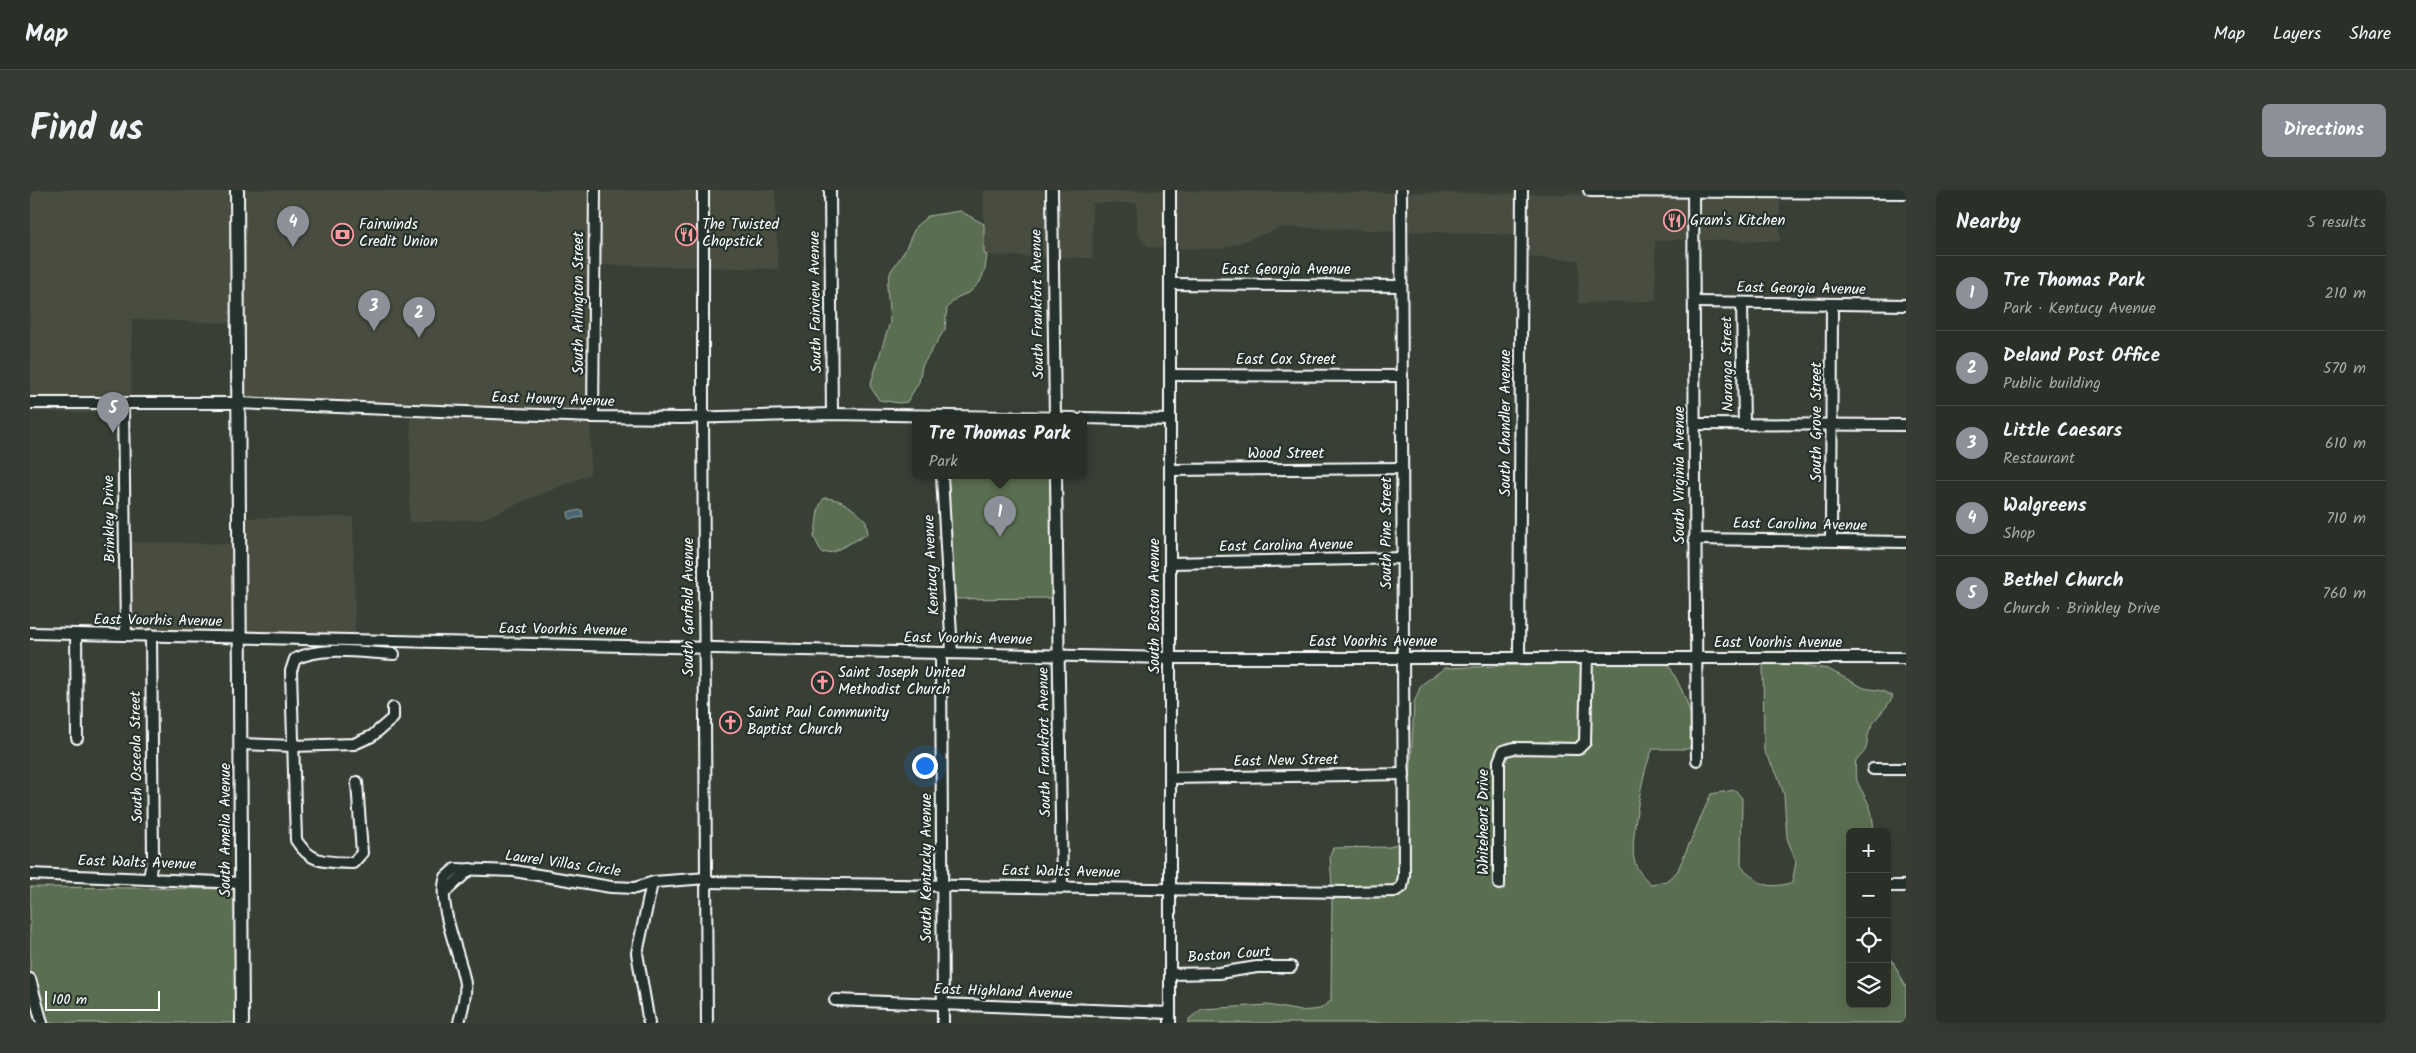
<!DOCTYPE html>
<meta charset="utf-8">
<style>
:root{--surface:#2a3028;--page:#363c34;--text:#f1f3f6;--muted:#a5a9a8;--line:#464b45;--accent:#8c9099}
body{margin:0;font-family:Kalam,sans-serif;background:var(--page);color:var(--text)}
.controls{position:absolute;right:15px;bottom:15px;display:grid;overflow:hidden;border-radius:8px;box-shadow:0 5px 20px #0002}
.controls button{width:45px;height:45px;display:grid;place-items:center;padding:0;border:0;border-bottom:1px solid var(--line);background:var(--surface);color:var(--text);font:25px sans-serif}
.scale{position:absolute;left:15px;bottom:12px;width:115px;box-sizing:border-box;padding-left:5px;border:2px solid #fff;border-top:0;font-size:14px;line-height:18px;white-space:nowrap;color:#fff;-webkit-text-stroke:4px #26332d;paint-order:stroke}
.you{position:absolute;left:894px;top:575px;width:18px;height:18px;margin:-12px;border:4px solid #fff;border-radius:50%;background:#1a73e8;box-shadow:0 0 0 8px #1a73e833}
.badge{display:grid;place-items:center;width:32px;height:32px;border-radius:50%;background:var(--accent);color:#fff;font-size:16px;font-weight:700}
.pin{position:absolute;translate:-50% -41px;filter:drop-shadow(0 1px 2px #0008)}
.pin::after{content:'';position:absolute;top:26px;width:18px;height:15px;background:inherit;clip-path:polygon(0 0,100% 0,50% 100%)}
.popup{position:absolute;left:882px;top:224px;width:175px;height:65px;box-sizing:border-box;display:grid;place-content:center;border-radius:8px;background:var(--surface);filter:drop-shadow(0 1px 4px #0005);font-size:16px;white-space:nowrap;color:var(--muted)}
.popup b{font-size:19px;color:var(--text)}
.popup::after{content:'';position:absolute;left:50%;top:100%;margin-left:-10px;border:10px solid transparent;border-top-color:var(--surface)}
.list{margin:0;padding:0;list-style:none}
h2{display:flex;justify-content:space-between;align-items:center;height:65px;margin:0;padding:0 20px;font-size:21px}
h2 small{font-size:16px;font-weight:400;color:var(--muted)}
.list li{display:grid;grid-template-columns:32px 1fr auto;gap:15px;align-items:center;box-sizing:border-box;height:75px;padding:0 20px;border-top:1px solid var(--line)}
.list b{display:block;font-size:19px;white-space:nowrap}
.list p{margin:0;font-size:16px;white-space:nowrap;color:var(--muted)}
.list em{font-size:16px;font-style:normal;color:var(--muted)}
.icon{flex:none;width:28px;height:28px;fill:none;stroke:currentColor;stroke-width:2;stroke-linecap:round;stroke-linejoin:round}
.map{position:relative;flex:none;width:1876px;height:833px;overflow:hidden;border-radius:8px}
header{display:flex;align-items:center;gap:30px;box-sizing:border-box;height:70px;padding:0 25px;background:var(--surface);border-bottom:1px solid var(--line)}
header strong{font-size:24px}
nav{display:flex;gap:28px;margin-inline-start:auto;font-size:18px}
.intro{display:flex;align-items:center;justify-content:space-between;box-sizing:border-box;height:120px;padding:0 30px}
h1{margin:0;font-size:35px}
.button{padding:12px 22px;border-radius:8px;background:var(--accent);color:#fff;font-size:18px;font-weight:700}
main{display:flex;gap:30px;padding:0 30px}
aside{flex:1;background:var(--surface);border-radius:8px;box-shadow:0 5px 20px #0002}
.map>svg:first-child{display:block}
.built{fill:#494d41}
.green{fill:#5a6e51;stroke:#acb6a8}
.water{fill:#48656e;stroke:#91a3a8}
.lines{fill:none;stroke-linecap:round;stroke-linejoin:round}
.minor-casing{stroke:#fff;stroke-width:14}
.major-casing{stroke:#fff;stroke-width:16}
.minor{stroke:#26332d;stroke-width:10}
.major{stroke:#26332d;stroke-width:12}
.labels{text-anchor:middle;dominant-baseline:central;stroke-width:4.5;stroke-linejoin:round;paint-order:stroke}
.poi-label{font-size:15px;fill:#fff;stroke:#26332d;text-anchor:start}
.street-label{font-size:15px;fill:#fff;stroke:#26332d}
</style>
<header>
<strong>Map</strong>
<nav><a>Map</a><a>Layers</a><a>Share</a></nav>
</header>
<div class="intro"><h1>Find us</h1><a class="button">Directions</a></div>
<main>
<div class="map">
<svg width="1876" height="833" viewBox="0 0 1876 833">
<rect width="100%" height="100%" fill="#384036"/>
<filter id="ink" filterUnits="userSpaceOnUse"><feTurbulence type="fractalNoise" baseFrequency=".02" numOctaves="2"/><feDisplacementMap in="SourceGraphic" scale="10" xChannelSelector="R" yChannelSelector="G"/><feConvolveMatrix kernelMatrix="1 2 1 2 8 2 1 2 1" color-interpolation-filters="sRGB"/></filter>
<g filter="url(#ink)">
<!-- built -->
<g class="built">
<polygon points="0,0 203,0 204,209 201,209 199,133 102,129 101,209 0,208"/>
<polygon points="211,0 561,0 560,222 212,209"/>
<polygon points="569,0 669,0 669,77 568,75"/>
<polygon points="677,0 745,0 748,79 677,77"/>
<polygon points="954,0 1018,0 1019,67 954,65"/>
<polygon points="1026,0 1136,1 1136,58 1118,57 1107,44 1107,13 1062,13 1063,68 1027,67"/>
<polygon points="1144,1 1367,3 1367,41 1254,37 1191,59 1144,58"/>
<polygon points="1375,3 1489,4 1488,45 1375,41"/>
<polygon points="1496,4 1660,5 1661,49 1625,51 1626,111 1548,113 1549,70 1496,67"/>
<polygon points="1667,5 1750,7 1750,51 1668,50"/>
<polygon points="0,217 89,217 89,223 0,222"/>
<polygon points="381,224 561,231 560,284 451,329 379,332"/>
<polygon points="323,327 325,446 214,443 213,328"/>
<polygon points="99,352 203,354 207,443 100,440"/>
</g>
<!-- green -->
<g class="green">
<polygon points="930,21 954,34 954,64 957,65 955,79 950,92 940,102 926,108 917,118 915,139 892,176 889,192 877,212 869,213 849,210 840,196 860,132 857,96 861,81 874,62 886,36 898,26"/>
<polygon points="917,286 1021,286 1021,408 923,409"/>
<path d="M794 308C812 308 824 319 836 331L838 344 803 362 792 363 784 347C788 332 785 321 794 308Z"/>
<path d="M1575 472H1637C1651 497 1670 530 1659 559H1623C1613 576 1600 650 1604 669 1607 681 1613 687 1621 694L1636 691 1647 682 1681 604 1705 600 1712 608 1711 676C1731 695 1734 699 1762 693L1766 672 1757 648 1754 605 1748 586 1734 561 1733 475 1755 472 1798 479 1834 498 1853 501 1863 506C1858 518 1845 527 1840 539 1834 554 1842 557 1826 570 1822 595 1835 600 1841 621 1843 627 1843 635 1844 641L1820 642V814H1857V728L1860 766 1876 797V833H1159V829L1172 819 1238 815 1271 821 1290 819 1301 811 1302 706H1365L1375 700 1384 513 1391 495 1415 478Z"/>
<polygon points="1370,652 1369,694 1365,697 1302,697 1300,666 1303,658 1360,657"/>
<polygon points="0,697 208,699 208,833 0,833"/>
</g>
<!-- water -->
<polygon class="water" points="552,320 553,327 539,329 538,322"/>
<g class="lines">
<defs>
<g id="minor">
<polyline points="673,0 673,226 677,833"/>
<polyline points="800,0 802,224"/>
<polyline points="1022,0 1025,228"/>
<polyline points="1663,1 1667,570"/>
<polyline points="1140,94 1371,96"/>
<polyline points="1666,112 1876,115"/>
<polyline points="1712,113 1714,235"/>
<polyline points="1140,185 1372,186"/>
<polyline points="0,213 208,213 563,227 652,228 802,224 1044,228"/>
<polyline points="93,213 96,445"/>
<polyline points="563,227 565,0"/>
<polyline points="1054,228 1140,230"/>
<polyline points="1665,234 1876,235"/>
<polyline points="1140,280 1372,278"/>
<polyline points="912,286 922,463"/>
<polyline points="1026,286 1032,697"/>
<polyline points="1664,349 1876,352"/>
<polyline points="1801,350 1802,114"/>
<polyline points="1140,373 1373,368"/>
<polyline points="0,443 1140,468 1876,468"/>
<polyline points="46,444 47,548"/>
<polyline points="911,463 913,833"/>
<polyline points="1489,467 1492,0"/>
<polyline points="211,554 263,556 324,554 342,546 363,528 363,518"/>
<polyline points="1843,579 1876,579"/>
<polyline points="1140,588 1374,584"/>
<path d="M327 592 332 663 323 673C297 672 281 674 266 650L261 481 265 469C294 455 333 463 364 464"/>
<polyline points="0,684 212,693"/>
<polyline points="119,688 123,666 121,445"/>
<polyline points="677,692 1316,702 1365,701 1372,697 1374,686 1371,0"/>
<polyline points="1469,694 1469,571 1473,561 1484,558 1548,559 1555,552 1557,467"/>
<polyline points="1857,696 1876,696"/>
<polyline points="414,703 440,679"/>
<polyline points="1140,784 1189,783 1227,777 1261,777"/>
<polyline points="0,789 12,833"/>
<polyline points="805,810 1140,823"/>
<path d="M429 833C431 822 437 806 435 794 431 765 406 715 416 687L425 679 484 681 581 697 605 698 624 692 677 688"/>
<polyline points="619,833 607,763 622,693"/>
<polyline points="1140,833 1140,0"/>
</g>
<g id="major">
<polyline points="207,0 212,833"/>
<polyline points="1560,0 1876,2"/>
</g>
</defs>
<!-- minor casing -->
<use href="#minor" class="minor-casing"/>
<!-- major casing -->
<use href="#major" class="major-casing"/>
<!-- minor -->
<use href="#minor" class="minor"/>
<!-- major -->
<use href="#major" class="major"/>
</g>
</g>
<!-- icons -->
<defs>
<symbol id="restaurant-ring" viewBox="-11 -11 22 22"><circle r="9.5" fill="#26332d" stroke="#ff9aa2" stroke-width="1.5"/><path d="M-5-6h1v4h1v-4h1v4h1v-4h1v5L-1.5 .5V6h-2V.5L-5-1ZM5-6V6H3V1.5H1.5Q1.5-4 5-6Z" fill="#ff9aa2"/></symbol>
<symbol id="bank-ring" viewBox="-11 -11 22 22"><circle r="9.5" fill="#26332d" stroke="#ff9aa2" stroke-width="1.5"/><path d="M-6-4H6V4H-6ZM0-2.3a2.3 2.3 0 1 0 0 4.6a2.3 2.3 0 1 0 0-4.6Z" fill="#ff9aa2"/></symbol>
<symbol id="church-ring" viewBox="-11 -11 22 22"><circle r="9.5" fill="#26332d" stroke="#ff9aa2" stroke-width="1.5"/><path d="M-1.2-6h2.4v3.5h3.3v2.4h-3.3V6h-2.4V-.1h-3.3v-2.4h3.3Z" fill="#ff9aa2"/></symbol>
</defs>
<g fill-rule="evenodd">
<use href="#restaurant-ring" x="1632" y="18" width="25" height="25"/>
<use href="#bank-ring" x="300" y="32" width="25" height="25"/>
<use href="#restaurant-ring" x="644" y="32" width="25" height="25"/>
<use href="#church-ring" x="780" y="480" width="25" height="25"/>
<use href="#church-ring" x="688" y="520" width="25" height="25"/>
</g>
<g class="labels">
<!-- poi labels -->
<g class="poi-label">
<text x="1660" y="31">Gram's Kitchen</text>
<text x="329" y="35">Fairwinds<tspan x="329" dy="17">Credit Union</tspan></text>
<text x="672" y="35">The Twisted<tspan x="672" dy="17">Chopstick</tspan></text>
<text x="808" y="483">Saint Joseph United<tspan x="808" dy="17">Methodist Church</tspan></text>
<text x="717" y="523">Saint Paul Community<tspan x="717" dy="17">Baptist Church</tspan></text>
</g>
<!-- street labels -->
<g class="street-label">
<text x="1256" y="80">East Georgia Avenue</text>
<text transform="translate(1771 99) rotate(1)">East Georgia Avenue</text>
<text transform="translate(786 112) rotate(-91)">South Fairview Avenue</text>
<text transform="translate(549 113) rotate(-90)">South Arlington Street</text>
<text transform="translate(1008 114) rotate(-91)">South Frankfort Avenue</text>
<text x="1256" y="170">East Cox Street</text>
<text transform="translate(1698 174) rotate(-91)">Naranga Street</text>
<text transform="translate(523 210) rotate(2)">East Howry Avenue</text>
<text transform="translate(1787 232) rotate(-90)">South Grove Street</text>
<text transform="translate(1476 233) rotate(-90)">South Chandler Avenue</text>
<text x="1256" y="264">Wood Street</text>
<text transform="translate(1650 285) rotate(-90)">South Virginia Avenue</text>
<text transform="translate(80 329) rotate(-91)">Brinkley Drive</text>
<text transform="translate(1770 335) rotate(1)">East Carolina Avenue</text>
<text transform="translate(1357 343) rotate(-90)">South Pine Street</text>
<text transform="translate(1256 356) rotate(-1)">East Carolina Avenue</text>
<text transform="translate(902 375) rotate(-93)">Kentucy Avenue</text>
<text transform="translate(1125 416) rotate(-90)">South Boston Avenue</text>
<text transform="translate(659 417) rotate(-90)">South Garfield Avenue</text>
<text transform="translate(128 431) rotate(1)">East Voorhis Avenue</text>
<text transform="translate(533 440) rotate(1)">East Voorhis Avenue</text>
<text transform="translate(938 449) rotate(1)">East Voorhis Avenue</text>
<text x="1343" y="452">East Voorhis Avenue</text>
<text x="1748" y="453">East Voorhis Avenue</text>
<text transform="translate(1015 552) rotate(-91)">South Frankfort Avenue</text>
<text transform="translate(107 567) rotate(-91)">South Osceola Street</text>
<text transform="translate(1256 571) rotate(-1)">East New Street</text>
<text transform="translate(1454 632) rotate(-90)">Whiteheart Drive</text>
<text transform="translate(196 640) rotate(-90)">South Amelia Avenue</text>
<text transform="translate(107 673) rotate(2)">East Walts Avenue</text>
<text transform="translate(533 674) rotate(8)">Laurel Villas Circle</text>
<text transform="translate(897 678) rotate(-90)">South Kentucky Avenue</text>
<text transform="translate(1031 682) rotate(1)">East Walts Avenue</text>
<text transform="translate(1199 765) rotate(-4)">Boston Court</text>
<text transform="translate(973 802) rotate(2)">East Highland Avenue</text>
</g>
</g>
</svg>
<div class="controls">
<button>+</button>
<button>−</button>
<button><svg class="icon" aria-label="locate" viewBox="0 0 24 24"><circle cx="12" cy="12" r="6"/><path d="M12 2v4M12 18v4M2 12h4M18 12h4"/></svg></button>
<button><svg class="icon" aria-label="layers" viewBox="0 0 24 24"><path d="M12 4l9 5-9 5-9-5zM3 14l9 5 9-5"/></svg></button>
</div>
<div class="scale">100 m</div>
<div class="you"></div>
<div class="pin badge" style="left:970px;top:347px">1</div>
<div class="popup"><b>Tre Thomas Park</b>Park</div>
<div class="pin badge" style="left:389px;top:148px">2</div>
<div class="pin badge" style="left:344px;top:141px">3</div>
<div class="pin badge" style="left:263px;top:57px">4</div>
<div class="pin badge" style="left:83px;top:243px">5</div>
</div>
<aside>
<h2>Nearby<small>5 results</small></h2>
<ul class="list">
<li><span class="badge">1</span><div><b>Tre Thomas Park</b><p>Park · Kentucy Avenue</p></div><em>210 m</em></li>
<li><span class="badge">2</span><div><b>Deland Post Office</b><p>Public building</p></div><em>570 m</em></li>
<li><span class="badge">3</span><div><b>Little Caesars</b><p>Restaurant</p></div><em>610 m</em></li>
<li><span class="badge">4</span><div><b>Walgreens</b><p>Shop</p></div><em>710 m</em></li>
<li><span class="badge">5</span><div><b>Bethel Church</b><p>Church · Brinkley Drive</p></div><em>760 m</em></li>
</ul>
</aside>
</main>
